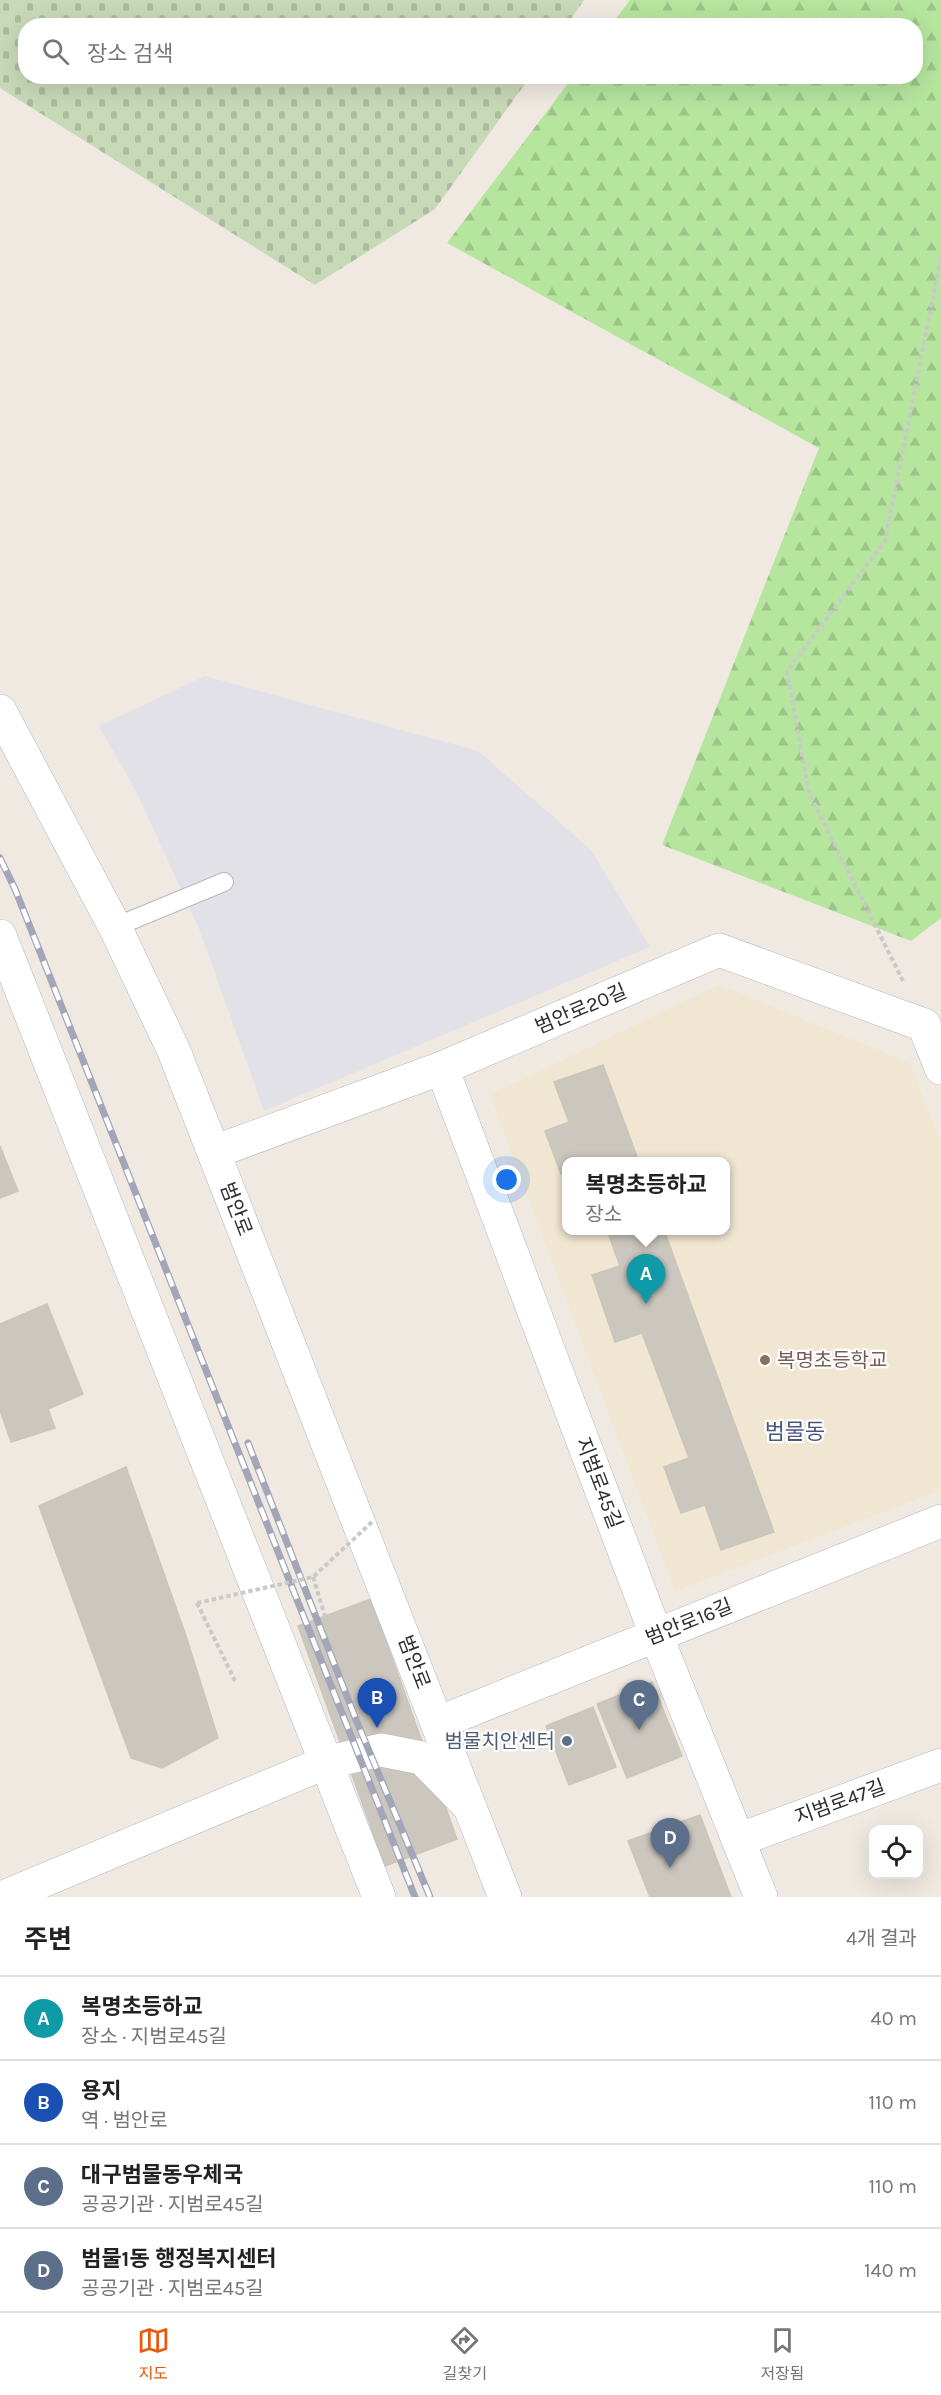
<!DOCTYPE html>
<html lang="ko">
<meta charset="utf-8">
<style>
:root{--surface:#fff;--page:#f6f6f6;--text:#222;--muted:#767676;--line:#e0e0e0;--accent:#ea580c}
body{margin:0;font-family:Karla,"Noto Sans KR",sans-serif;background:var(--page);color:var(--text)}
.controls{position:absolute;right:18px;bottom:18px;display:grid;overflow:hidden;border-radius:12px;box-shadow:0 6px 24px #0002}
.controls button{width:54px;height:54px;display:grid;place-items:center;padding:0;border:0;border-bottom:2px solid var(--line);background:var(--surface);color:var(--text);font:30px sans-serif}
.you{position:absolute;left:507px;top:1180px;width:21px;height:21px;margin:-15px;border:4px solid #fff;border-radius:50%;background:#1a73e8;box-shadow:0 0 0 9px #1a73e833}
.badge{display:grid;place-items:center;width:39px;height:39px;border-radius:50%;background:var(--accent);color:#fff;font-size:20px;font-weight:700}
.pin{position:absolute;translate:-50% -50px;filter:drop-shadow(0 2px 3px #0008)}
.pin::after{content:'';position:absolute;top:32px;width:21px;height:18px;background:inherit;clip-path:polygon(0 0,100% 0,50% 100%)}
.popup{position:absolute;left:562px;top:1157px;width:168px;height:78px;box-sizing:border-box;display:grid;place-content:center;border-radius:12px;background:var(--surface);filter:drop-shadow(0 2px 4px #0005);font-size:20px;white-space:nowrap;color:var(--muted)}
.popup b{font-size:22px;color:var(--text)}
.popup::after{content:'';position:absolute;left:50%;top:100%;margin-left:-12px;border:12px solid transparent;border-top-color:var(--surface)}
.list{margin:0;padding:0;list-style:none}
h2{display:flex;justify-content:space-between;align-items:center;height:78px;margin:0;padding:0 24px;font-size:26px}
h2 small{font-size:20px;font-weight:400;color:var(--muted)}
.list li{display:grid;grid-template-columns:39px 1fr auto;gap:18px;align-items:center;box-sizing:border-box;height:84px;padding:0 24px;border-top:2px solid var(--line)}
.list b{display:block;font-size:22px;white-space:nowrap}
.list p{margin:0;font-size:20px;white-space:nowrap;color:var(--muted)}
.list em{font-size:20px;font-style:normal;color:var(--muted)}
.icon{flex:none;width:33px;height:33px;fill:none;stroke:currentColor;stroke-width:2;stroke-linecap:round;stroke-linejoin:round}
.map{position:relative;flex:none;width:941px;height:1897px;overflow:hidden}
.search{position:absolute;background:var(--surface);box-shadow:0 6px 24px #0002;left:18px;right:18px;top:18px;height:66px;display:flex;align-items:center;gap:15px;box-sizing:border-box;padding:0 21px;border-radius:24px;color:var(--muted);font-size:22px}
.sheet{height:414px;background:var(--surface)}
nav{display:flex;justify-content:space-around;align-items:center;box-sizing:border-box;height:84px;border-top:2px solid var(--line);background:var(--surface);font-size:16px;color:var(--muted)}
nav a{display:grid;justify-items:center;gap:3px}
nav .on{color:var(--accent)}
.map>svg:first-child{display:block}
.industrial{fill:#e3e1e8}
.education{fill:#f0e6d1;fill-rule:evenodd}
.forest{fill:url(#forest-firs)}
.cemetery{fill:url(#cemetery-stones)}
.building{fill:#cbc7bf;stroke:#cbc5ba;stroke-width:1.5}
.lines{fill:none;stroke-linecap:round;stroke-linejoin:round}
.service-casing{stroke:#b4b7c1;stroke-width:20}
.minor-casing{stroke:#b4b7c1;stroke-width:34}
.secondary-casing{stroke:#b4b7c1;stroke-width:34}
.path{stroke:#c9c9c9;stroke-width:4;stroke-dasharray:4.5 3;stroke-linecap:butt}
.service{stroke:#fff;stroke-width:18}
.minor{stroke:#fff;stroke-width:33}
.secondary{stroke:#fff;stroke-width:33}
.rail-casing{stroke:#a3a6b8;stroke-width:7}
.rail{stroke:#fff;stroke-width:4.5;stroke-dasharray:14;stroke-linecap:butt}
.path-bridge{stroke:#c9c9c9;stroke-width:4;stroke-dasharray:4.5 3;stroke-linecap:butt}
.education-dot{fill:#8d6e63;stroke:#fff;stroke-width:2}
.service-dot{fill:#5c6f8a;stroke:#fff;stroke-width:2}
.labels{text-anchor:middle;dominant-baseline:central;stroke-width:4.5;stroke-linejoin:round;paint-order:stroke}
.street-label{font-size:20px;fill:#2e2e2e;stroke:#fff}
.education-label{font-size:20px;fill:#785e54;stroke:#fff;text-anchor:start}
.service-label{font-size:20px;fill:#4e5e75;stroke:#fff;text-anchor:end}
.quarter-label{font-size:22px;fill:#4d5680;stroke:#fff}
</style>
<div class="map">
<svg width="941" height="1897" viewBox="0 0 941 1897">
<defs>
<pattern id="forest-firs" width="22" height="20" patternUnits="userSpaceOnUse" patternTransform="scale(1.5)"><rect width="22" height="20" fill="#b6e59e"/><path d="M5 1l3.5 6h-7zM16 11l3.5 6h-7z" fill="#9dc588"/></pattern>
<pattern id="cemetery-stones" width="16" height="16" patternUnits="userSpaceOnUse" patternTransform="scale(1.5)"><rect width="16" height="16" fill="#c8d9b8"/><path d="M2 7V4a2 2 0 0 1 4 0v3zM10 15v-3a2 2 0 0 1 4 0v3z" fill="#acbb9e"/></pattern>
</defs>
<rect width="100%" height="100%" fill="#efe9e1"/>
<!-- industrial -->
<polygon class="industrial" points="205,676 478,751 591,850 650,947 264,1111 200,931 137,793 99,726"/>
<!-- education -->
<path class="education" d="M719 985 910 1063 941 1143V1490L675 1591 490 1095ZM566 1162H726V1230H566Z"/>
<!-- forest -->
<polygon class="forest" points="630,0 941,0 941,918 911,941 662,845 819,448 447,243 573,77 916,76 916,26 611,25"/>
<!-- cemetery -->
<polygon class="cemetery" points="0,0 584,0 566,26 26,26 26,76 530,77 435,209 315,285 0,88"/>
<!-- building -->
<g class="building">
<polygon points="603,1065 639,1162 566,1162 566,1171 561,1174 545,1131 569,1122 554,1082"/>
<polygon points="0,1146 18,1191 0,1198"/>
<polygon points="607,1230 664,1230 774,1532 721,1550 705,1505 681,1513 664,1467 689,1458 642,1333 615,1342 592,1275 620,1266"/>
<polygon points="47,1304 83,1394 48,1409 55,1428 11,1442 0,1410 0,1324"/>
<polygon points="126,1467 185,1633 218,1738 162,1768 131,1758 39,1506"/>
<polygon points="371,1599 457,1839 385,1866 298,1626"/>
<polygon points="652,1682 682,1756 627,1778 597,1704"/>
<polygon points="593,1707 616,1767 569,1785 546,1726"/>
<polygon points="700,1815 731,1897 650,1897 628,1841"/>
</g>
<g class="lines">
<defs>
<polyline id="service" points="115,927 224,882"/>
<g id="minor">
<polyline points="924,1025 941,1068"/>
<polyline points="442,1068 656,1635 761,1897"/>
<polyline points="214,1152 442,1068 719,950 924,1025"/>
<polyline points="438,1723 941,1521"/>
<polyline points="738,1840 941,1765"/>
<polyline points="4,1897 324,1763 381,1750 422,1758 470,1807"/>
</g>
<g id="secondary">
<polyline points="0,711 115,927 174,1051 505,1897"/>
<polyline points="0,936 379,1897"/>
</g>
</defs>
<!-- service casing -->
<use href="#service" class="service-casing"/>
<!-- minor casing -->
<use href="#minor" class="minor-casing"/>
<!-- secondary casing -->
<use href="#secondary" class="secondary-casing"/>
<!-- path -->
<g class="path">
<polyline points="903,981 809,793 787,671 885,541 941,257"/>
<polyline points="313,1577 325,1616"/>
<polyline points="197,1603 235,1681"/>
</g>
<!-- service -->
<use href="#service" class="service"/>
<!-- minor -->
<use href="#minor" class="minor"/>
<!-- secondary -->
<use href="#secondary" class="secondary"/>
<defs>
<g id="rail">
<polyline points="0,858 15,889 415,1897"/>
<polyline points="248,1443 357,1722 430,1897"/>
</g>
</defs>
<!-- rail casing -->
<use href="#rail" class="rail-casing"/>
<!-- rail -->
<use href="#rail" class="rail"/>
<!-- path-bridge -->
<polyline class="path-bridge" points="197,1603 313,1577 373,1521"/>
</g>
<!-- markers -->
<circle class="education-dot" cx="765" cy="1360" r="6"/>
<circle class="service-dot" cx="567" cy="1741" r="6"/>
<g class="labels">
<!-- street labels -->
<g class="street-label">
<text transform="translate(581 1009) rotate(-23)">범안로20길</text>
<text transform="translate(236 1209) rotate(69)">범안로</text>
<text transform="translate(599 1483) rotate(69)">지범로45길</text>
<text transform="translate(689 1622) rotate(-22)">범안로16길</text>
<text transform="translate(414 1662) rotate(69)">범안로</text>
<text transform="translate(840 1802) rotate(-20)">지범로47길</text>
</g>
<!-- education labels -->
<g class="education-label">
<text x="777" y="1360">복명초등학교</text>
</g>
<!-- service labels -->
<g class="service-label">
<text x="555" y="1741">범물치안센터</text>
</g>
<!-- quarter labels -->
<g class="quarter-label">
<text x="795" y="1432">범물동</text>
</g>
</g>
</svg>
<div class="controls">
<button><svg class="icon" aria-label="locate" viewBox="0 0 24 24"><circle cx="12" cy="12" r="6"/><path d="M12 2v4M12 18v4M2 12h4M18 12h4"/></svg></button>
</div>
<div class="you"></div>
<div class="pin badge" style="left:646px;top:1304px;background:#0f9aa8">A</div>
<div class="popup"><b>복명초등하교</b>장소</div>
<div class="pin badge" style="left:377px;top:1728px;background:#1a4fb4">B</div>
<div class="pin badge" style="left:639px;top:1730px;background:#5c6f8a">C</div>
<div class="pin badge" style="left:670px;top:1868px;background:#5c6f8a">D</div>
<div class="search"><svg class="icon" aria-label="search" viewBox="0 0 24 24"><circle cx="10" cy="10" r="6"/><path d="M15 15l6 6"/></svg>장소 검색</div>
</div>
<section class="sheet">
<h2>주변<small>4개 결과</small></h2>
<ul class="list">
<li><span class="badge" style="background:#0f9aa8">A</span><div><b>복명초등하교</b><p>장소 · 지범로45길</p></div><em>40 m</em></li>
<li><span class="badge" style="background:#1a4fb4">B</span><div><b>용지</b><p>역 · 범안로</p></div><em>110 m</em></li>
<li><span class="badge" style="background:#5c6f8a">C</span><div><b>대구범물동우체국</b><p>공공기관 · 지범로45길</p></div><em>110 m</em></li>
<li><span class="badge" style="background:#5c6f8a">D</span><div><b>범물1동 행정복지센터</b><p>공공기관 · 지범로45길</p></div><em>140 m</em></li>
</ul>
</section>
<nav>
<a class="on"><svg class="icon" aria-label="map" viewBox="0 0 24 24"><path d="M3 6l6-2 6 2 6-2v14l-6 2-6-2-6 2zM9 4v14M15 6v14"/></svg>지도</a>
<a><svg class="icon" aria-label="directions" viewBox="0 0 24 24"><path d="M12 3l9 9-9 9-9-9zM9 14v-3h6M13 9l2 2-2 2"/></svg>길찾기</a>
<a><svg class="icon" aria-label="saved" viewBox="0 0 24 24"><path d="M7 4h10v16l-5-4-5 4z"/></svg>저장됨</a>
</nav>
